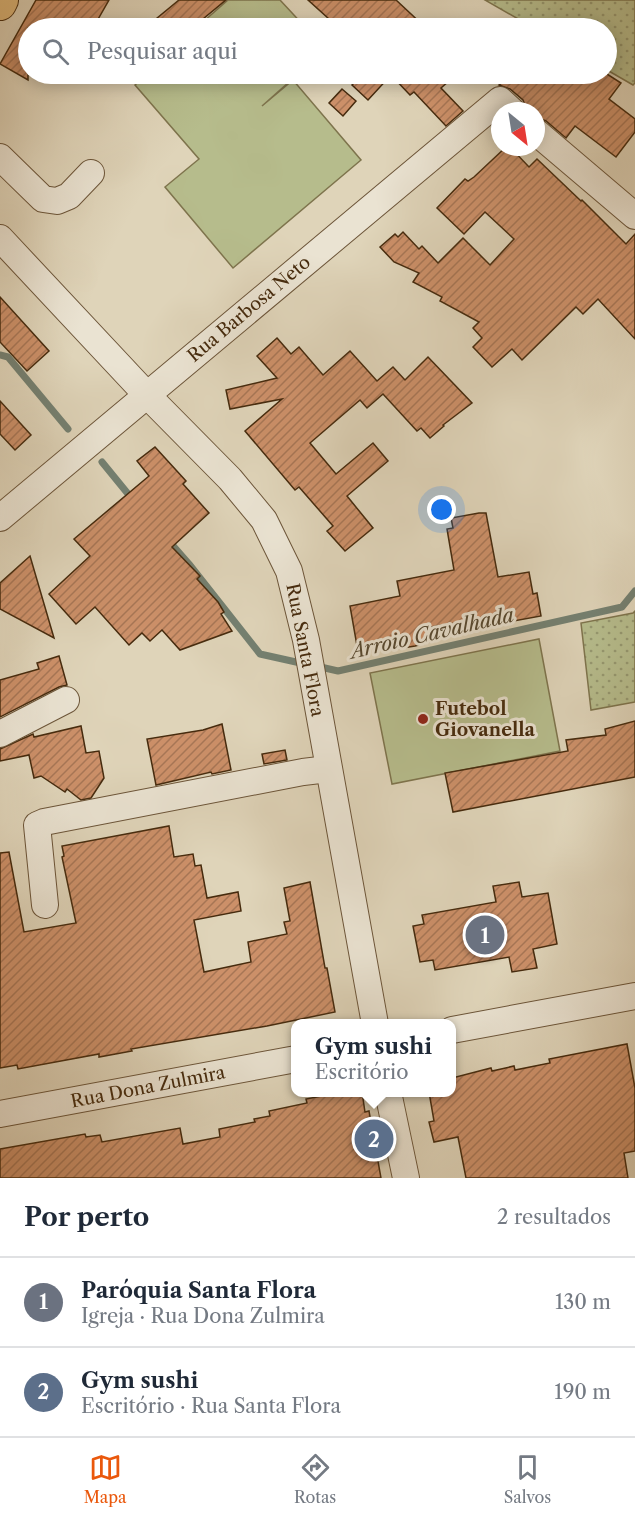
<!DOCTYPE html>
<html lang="pt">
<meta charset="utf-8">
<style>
:root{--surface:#fff;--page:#f2f2f3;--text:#1f2937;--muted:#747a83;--line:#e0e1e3;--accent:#ea580c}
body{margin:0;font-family:"Libre Caslon Text",serif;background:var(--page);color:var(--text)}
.compass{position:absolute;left:491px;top:102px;width:54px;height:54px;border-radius:50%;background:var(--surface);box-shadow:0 3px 15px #0003;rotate:150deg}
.you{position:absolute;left:442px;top:510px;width:21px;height:21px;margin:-15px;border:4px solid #fff;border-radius:50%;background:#1a73e8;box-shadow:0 0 0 9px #1a73e833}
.badge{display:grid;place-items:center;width:39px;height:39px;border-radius:50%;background:var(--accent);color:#fff;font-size:20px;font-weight:700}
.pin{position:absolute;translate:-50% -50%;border:3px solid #fff;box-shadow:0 2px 6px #0006}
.popup{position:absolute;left:291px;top:1019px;width:165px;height:78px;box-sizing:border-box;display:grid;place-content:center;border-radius:12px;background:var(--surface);filter:drop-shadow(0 2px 4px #0005);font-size:20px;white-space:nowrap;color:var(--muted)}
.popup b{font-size:22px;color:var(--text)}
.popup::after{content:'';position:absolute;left:50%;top:100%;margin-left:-12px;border:12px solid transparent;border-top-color:var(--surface)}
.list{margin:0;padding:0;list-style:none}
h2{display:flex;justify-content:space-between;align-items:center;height:78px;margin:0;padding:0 24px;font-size:26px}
h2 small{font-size:20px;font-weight:400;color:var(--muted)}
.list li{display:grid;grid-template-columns:39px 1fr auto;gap:18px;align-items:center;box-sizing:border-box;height:90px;padding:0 24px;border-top:2px solid var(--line)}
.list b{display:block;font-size:22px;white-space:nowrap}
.list p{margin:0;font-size:20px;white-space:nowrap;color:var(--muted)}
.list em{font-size:20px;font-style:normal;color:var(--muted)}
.icon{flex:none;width:33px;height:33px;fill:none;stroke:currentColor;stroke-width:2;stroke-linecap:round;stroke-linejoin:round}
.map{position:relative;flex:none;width:635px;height:1178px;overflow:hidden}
.search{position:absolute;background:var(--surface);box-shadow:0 3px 15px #0003;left:18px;right:18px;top:18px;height:66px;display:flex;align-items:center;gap:15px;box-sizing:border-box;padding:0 21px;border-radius:33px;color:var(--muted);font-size:22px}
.sheet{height:258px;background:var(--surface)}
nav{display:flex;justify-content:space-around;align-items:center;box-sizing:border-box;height:84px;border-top:2px solid var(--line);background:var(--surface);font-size:16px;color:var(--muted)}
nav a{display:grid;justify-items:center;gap:3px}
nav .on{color:var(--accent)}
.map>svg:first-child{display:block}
.grass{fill:url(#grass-dots);stroke:#7e744d;stroke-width:1.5}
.pitch{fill:#b6bc8c;stroke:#7e744d;stroke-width:1.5}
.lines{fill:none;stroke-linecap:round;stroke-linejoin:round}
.stream{stroke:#748071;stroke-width:7}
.building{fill:url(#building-hatch);stroke:#462b0e;stroke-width:1.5}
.minor-casing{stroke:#6c5539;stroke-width:28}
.major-casing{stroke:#462b0e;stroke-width:34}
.minor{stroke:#eae3d2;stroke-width:26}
.major{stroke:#e0ba7c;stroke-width:32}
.poi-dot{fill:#8f2418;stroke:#eae3d2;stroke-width:2}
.labels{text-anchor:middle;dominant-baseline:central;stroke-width:6;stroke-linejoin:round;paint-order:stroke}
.street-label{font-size:18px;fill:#462b0e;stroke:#eae3d2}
.poi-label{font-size:18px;font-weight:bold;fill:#462b0e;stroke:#eae3d2;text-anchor:start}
.water-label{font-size:20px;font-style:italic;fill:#55472f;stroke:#eae3d2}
</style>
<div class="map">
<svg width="635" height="1178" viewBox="0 0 635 1178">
<defs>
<pattern id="grass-dots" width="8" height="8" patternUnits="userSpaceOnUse" patternTransform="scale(1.5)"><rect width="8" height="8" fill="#b6bc8c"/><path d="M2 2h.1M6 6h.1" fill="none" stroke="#969971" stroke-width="1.8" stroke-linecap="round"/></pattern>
<pattern id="building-hatch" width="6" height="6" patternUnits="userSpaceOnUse" patternTransform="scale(1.5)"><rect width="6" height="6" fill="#cc9069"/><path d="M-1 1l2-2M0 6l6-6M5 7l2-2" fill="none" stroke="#a77655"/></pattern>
</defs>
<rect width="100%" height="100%" fill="#dfd4b9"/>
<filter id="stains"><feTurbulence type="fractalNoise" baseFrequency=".00333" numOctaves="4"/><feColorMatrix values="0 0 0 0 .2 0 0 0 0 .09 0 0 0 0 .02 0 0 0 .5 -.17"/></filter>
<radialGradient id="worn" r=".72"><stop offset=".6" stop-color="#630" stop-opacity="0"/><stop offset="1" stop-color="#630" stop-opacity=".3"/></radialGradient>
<!-- grass -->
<g class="grass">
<polygon points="485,0 635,0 635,83 633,85 607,70 606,28 534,28"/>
<polygon points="635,611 635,702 591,710 581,623 633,613"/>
</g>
<!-- pitch -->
<g class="pitch">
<polygon points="228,0 280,0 306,28 196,28"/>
<polygon points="147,74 298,74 262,106 293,80 361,160 233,268 165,187 199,159 135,85"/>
<polygon points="539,639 560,751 392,784 370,673"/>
</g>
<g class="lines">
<!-- stream -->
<g class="stream">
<polyline points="0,355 8,357 68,429"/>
<polyline points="102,462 133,500"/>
<polyline points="168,540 189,564 260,654 305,664"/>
<polyline points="316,666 338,671 622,607 635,591"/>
</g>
</g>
<!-- building -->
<g class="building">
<polygon points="36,0 109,0 93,28 28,28 28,80 0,64"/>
<polygon points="179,0 226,0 192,28 145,28"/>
<polygon points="308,0 396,0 426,28 339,28"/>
<polygon points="363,74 457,74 441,88 463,111 446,126 414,92 410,95 391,75 368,100 352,85"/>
<polygon points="513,74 607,74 621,83 609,99 635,119 635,132 616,157 575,126 566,138 546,121 536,117 536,111 527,111 523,100 510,89 499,85"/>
<polygon points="342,89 356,101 343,116 329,103"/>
<polygon points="506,147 510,147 529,167 537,159 581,201 582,200 626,244 635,234 635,339 598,299 583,314 576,307 522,360 512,349 492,367 473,347 482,338 473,328 479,322 440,301 442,297 413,282 419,273 394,262 380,247 395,234 398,237 403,232 419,249 422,246 438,263 463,238 490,265 514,239 485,212 464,234 437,208 465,179 468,181 474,177"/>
<polygon points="0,297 49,351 27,371 0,342"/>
<polygon points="277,338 291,354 299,347 323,375 350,351 377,381 393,367 405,380 428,357 472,403 443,425 444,426 430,438 421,428 417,431 383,394 367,408 360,400 310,443 336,474 373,443 388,461 347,496 373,528 345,551 327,531 333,526 299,487 295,490 245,431 282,399 230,409 226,390 277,378 257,356"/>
<polygon points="0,401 31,435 15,450 0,434"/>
<polygon points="155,447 186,481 183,484 209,513 172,547 200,576 197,579 218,602 224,612 221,614 232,631 180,650 162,630 150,641 142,633 129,645 95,607 76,624 49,594 90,556 74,539 149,476 137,461"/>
<polygon points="479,513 486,513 498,577 529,572 533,594 537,593 541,616 474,628 473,620 430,627 434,641 415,646 391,650 389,641 357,646 350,606 400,596 397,581 454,570 447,529 453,528 451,518"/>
<polygon points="30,556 54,638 0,609 0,583"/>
<polygon points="59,656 67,685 59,687 0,717 0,680 39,669 37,663"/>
<polygon points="635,721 635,777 453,812 445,773 568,751 566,740 606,735 605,729"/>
<polygon points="222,724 231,770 212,774 211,772 156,785 147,739 203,730"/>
<polygon points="81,726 86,753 99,751 104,778 91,798 81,800 67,789 65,792 41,776 34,778 29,755 0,761 0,749 33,734 34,737"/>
<polygon points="285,750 287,760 264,764 262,754"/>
<polygon points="169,826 174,857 193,854 195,866 201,865 207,898 238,892 241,911 194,920 204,972 251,962 248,942 287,934 284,922 290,921 284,888 310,882 325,968 327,968 335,1012 267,1026 131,1049 132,1051 99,1057 99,1054 18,1069 17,1065 0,1068 0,853 9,852 24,932 76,923 62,857 64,856 62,846"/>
<polygon points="519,882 522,897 548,893 557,944 533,949 537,968 512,972 509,957 435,970 433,960 420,962 413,926 424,924 422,915 496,902 493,886"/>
<polygon points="627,1044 635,1088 635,1151 624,1153 628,1178 466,1178 458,1137 434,1142 429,1122 434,1121 429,1092 452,1092 452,1078 491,1068 492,1071 514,1066 515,1070 550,1063 549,1059"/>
<polygon points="326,1092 362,1092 365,1112 369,1111 381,1178 0,1178 0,1149 85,1134 86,1137 100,1135 102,1142 180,1128 183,1144 220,1137 219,1129 255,1122 254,1119 270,1116 269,1111 307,1103 306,1099 327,1095"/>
</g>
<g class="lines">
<defs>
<g id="minor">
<polyline points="536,132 635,216"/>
<polyline points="0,157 43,199 57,201 69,196 91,173"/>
<polyline points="0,238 146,394 230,479 264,520 289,571 306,640 375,1024"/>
<polyline points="0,518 500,100 512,111"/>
<polyline points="0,734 66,700"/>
<polyline points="45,905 37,825 44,822 303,772 328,769"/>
<polyline points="452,1030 635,996"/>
<polyline points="388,1092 406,1178"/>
<polyline points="0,1114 296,1059"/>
</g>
<polyline id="major" points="0,4 2,0"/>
</defs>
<!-- minor casing -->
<use href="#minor" class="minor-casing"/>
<!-- major casing -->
<use href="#major" class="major-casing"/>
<!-- minor -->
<use href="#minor" class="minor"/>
<!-- major -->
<use href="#major" class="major"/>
</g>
<!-- markers -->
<circle class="poi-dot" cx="423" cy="719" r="6"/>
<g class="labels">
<!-- street labels -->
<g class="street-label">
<text transform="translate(249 309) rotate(-40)">Rua Barbosa Neto</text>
<text transform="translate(305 650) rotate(79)">Rua Santa Flora</text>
<text transform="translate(148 1087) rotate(-11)">Rua Dona Zulmira</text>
</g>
<!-- poi labels -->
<g class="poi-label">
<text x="435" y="709">Futebol<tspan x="435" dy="21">Giovanella</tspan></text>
</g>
<!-- water labels -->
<g class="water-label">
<text transform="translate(432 633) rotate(-13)">Arroio Cavalhada</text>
</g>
</g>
<rect width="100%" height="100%" filter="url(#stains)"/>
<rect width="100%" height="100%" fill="url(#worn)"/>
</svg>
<svg class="compass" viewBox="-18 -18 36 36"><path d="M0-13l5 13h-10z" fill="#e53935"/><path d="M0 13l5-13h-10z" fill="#747a83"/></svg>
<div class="you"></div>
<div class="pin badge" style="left:485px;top:935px;background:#6b7280">1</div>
<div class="pin badge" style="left:374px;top:1139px;background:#5c6f8a">2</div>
<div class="popup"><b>Gym sushi</b>Escritório</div>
<div class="search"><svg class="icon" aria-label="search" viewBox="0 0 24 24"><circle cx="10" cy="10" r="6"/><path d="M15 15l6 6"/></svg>Pesquisar aqui</div>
</div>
<section class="sheet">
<h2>Por perto<small>2 resultados</small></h2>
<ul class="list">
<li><span class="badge" style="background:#6b7280">1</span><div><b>Paróquia Santa Flora</b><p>Igreja · Rua Dona Zulmira</p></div><em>130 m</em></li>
<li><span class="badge" style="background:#5c6f8a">2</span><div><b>Gym sushi</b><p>Escritório · Rua Santa Flora</p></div><em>190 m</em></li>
</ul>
</section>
<nav>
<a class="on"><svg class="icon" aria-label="map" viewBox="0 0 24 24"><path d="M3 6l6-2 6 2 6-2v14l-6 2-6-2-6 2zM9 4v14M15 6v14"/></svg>Mapa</a>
<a><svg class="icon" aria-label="directions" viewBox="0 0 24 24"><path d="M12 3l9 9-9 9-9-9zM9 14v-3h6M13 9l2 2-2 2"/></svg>Rotas</a>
<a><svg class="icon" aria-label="saved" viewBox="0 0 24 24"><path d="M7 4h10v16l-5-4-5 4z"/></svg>Salvos</a>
</nav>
